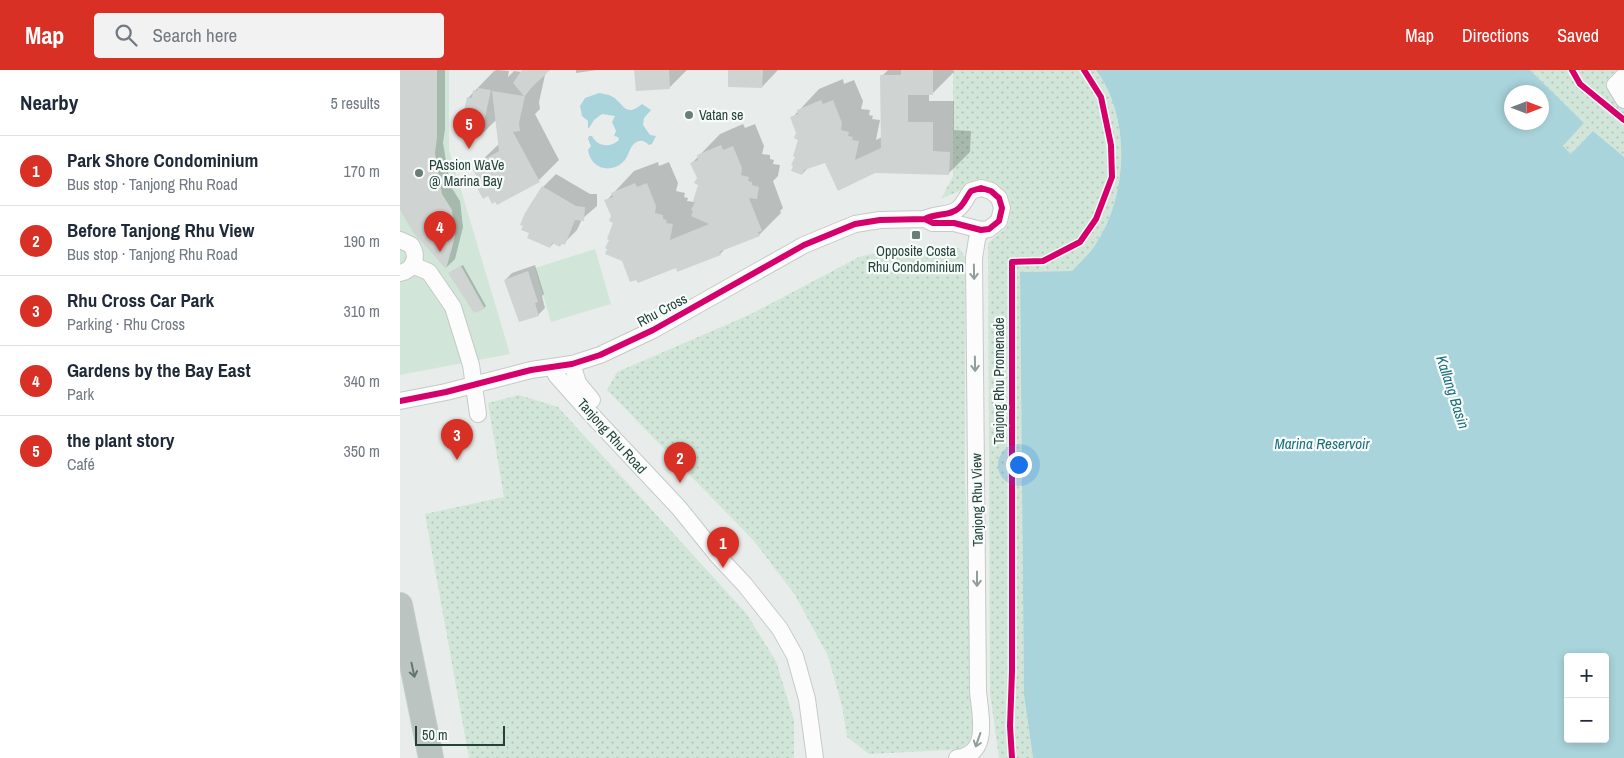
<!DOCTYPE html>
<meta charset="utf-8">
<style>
:root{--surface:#fff;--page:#f2f2f3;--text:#1f2937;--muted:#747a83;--line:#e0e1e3;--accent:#d93025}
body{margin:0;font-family:"Archivo Narrow",sans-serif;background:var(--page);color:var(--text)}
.controls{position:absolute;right:15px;bottom:15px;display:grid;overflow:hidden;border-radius:5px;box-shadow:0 2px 8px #0003}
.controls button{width:45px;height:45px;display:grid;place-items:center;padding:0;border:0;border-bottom:1px solid var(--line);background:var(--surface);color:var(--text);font:25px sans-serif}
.compass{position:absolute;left:1104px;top:15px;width:45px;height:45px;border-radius:50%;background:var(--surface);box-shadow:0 2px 8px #0003;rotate:90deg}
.scale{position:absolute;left:15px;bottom:12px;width:90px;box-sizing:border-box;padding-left:5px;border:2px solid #24423a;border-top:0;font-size:14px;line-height:18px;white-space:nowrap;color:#24423a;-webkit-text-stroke:4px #f7fbf9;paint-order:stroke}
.you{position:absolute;left:618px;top:394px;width:18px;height:18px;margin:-12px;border:4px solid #fff;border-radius:50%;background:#1a73e8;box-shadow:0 0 0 8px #1a73e833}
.badge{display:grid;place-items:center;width:32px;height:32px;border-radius:50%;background:var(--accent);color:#fff;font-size:16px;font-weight:700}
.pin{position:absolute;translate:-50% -41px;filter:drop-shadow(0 1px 2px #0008)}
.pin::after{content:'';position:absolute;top:26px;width:18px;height:15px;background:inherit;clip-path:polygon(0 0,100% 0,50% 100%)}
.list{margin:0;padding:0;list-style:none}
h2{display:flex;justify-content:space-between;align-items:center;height:65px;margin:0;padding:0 20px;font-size:21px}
h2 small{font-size:16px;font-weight:400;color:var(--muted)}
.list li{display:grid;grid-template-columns:32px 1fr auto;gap:15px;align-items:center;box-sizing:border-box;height:70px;padding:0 20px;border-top:1px solid var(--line)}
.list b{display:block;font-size:19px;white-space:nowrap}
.list p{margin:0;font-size:16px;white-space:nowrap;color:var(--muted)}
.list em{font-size:16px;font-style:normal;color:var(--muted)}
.icon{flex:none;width:28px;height:28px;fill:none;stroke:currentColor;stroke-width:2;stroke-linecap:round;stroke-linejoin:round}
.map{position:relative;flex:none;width:1224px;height:688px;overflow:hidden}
header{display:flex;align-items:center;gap:30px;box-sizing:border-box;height:70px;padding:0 25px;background:var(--accent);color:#fff}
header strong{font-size:24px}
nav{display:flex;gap:28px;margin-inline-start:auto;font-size:18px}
.search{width:350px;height:45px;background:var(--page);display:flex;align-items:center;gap:12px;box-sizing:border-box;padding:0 18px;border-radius:5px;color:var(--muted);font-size:19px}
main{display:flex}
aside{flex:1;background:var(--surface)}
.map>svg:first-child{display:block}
.grass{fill:url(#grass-dots)}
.park{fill:#d1e6d8}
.water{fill:#a9d4db;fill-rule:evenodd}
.shadow{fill:#0003}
.building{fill:#cfd4d2}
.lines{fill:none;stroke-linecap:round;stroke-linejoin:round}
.minor-casing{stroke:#c5cac8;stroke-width:18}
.highway-casing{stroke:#c3ccc9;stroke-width:26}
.minor{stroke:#fcfcfc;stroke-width:16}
.highway{stroke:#bcc4c2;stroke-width:24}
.cycleway-casing{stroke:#f7fbf9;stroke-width:9}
.cycleway{stroke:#d6006c;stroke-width:6}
.oneway{stroke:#909f9b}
.oneway2{stroke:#617670}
.poi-dot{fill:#697e78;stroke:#f7fbf9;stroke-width:2}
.labels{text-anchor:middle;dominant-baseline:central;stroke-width:4.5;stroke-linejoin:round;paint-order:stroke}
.poi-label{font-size:14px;fill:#24423a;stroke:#f7fbf9;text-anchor:start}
.street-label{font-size:14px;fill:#24423a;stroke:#f7fbf9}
.water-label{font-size:15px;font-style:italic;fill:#1c6f80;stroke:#f7fbf9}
</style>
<header>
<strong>Map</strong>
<div class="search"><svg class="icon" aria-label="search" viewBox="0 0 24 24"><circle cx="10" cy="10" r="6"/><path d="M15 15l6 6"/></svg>Search here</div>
<nav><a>Map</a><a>Directions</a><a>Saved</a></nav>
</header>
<main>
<aside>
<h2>Nearby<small>5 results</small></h2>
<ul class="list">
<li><span class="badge">1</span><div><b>Park Shore Condominium</b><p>Bus stop · Tanjong Rhu Road</p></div><em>170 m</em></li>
<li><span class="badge">2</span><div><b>Before Tanjong Rhu View</b><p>Bus stop · Tanjong Rhu Road</p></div><em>190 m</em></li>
<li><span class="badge">3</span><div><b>Rhu Cross Car Park</b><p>Parking · Rhu Cross</p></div><em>310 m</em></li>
<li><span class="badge">4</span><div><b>Gardens by the Bay East</b><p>Park</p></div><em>340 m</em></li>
<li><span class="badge">5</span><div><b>the plant story</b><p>Café</p></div><em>350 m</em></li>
</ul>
</aside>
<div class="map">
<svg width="1224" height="688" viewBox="0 0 1224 688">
<defs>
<pattern id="grass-dots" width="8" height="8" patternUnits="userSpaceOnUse" patternTransform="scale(1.25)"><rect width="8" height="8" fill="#d1e6d8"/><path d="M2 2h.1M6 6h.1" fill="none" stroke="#b3c6ba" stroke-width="1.8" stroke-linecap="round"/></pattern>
</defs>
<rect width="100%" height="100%" fill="#e8edeb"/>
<!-- grass -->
<g class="grass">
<path d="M553 0H696C731 47 728 124 697 172 691 183 680 192 672 201L620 202 624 625 633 688H599L590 623 588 173 607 157 611 140 608 125 592 115H573L541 129 553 106Z"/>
<polygon points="1130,0 1224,0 1224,87 1193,61 1171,84 1163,76 1184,53"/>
<polygon points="498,178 559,178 565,187 565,400 574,664 568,679 469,684 447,667 442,636 428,586 395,525 354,471 207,320 217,302 349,245 459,187"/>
<polygon points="119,325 158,337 346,543 376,591 394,650 394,688 69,688 25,444 104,427 88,333"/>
</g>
<!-- park -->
<g class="park">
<polygon points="0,0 49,0 49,80 110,284 0,305"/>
<polygon points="195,179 211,234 151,252 135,198"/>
</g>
<!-- water -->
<g class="water">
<path d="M696 0H1130L1184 53 1163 76 1171 84 1193 61 1224 87V688H633L624 625 620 202 672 201C680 192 691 183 697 172 728 124 731 47 696 0ZM1112 22H1142V52H1112ZM1168 587H1205V669H1168Z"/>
<path d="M199 23C203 24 208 24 211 26 224 32 224 49 242 34L251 40 244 48 243 55 250 65 256 66 252 74 249 75C245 71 240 69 235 73 229 77 229 87 223 92 209 105 190 97 188 80L191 76 188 69 189 66H192C198 77 210 78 219 70L218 67 214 66 216 61 212 52 215 46 202 44 194 50 189 58H188V51L182 46 180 36 185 28Z"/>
</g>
<!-- shadow -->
<g class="shadow">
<polygon points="0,0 45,0 45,59 43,73 50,115 60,131 63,157 55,189 47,197 14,161 0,138"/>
<polygon points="97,0 109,1 108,7 114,1 122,2 123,0 148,0 145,5 139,32 140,39 135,44 159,90 139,110 88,124 74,109 78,106 75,100 78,97 77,95 100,73 97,49 81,65 68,28 94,1"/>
<polygon points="176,0 197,0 176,3"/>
<polygon points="236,0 287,0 270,17"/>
<polygon points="330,0 378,0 362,17"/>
<polygon points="488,0 553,0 554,2 532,24 529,24 529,31 554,31 554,60 571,61 570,82 549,103 426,91 408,98 402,104 396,86 400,69 392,48 419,19 443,9 444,14 454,10 463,31 461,39 470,40 469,45 473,46 472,49 480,50 476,70 482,67 482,6"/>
<polygon points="343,54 345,58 355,54 364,76 362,84 370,85 370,89 374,90 373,94 380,95 378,106 373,111 383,138 380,141 381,143 359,165 326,178 320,184 277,197 214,152 206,131 234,101 258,92 259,96 269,92 278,113 276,121 285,123 284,127 288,128 287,131 294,132 300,114 292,93 320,64"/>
<polygon points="156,104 190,124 197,124 197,136 182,149 177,160 164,173 160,175 154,173 150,177 143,117"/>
<polygon points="63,195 86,236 84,238 52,201"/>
<polygon points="135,195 144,224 142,226 145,238 138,245 105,210 112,203"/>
</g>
<!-- building -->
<g class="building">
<polygon points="0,0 37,0 37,68 35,83 42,124 52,140 55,167 46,199 13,162 0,140"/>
<polygon points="122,0 150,0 131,18 125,26 119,53 120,61 113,62 140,112 97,135 95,132 92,134 88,126 83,129 72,109 77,107 73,100 77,98 75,95 99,81 92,21 124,26 113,13"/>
<polygon points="234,0 269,0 270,19 236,21"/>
<polygon points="328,0 363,0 362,18 328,17"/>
<polygon points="501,0 533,0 533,25 508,25 508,52 533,52 533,81 550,82 549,105 475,103 438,121 425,93 404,100 402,105 391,101 393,96 391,95 395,87 393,86 398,70 394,68 396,63 390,47 398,44 397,40 421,30 423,34 433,30 442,53 441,60 449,62 448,66 453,67 452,70 459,71 455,90 481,78 480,5 501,5"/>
<polygon points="78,18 91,20 81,66 68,63 69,60 65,60 67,51 62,50 67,27 72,28 73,20 77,21"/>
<polygon points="321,75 323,80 333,76 342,98 341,105 349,107 348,111 352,112 352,115 359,117 357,129 349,128 362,161 358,162 360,166 319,182 321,185 277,202 276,198 238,213 236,210 230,212 222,191 205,184 207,179 205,178 209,170 207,169 213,153 209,151 211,146 204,130 213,127 211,123 235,113 237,117 247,113 256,136 255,143 263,145 263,149 267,150 266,153 273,154 270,170 309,154 291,146 293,141 291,140 295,132 293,131 298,115 294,113 297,108 290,93 298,90 297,85"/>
<polygon points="142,116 176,136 185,137 184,151 175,150 165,175 162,173 160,177 152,173 150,178 127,168 129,163 121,160 123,156 120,155 125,143"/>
<polygon points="61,196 85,239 74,243 48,203"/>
<polygon points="128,201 138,232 135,233 139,246 119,252 104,210"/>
</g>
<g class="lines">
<defs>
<g id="minor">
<polyline points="1224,6 1215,15 1224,30"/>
<path d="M0 170 11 175C19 187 14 200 0 203"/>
<polyline points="12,195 29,202 53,237 71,295 78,344"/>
<polyline points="172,294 178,313 192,330"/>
<polyline points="153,297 156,305 188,341 279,438 317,485 345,515 380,559 395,586 407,629 415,688"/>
<path d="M0 331 46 322 131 300 172 294 200 285 253 260 404 175 455 154 480 150 525 149 533 153H554L581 160 589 159 599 151 602 138 599 128 591 121 581 118 571 121C567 126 564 134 559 138 551 146 536 143 525 149"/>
<path d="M557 688C591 684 580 645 578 621L574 188 577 169 581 160"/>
</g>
<polyline id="highway" points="0,535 31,688"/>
</defs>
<!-- minor casing -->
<use href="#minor" class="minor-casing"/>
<!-- highway casing -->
<use href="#highway" class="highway-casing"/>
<!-- minor -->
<use href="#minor" class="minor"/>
<!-- highway -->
<use href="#highway" class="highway"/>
<defs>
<g id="cycleway">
<polyline points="1172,0 1180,14 1224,50"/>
<path d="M0 331 46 322 131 300 172 294 200 285 253 260 404 175 455 154 480 150 525 149 533 153H554L581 160 589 159 599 151 602 138 599 128 591 121 581 118 571 121C567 126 564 134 559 138 551 146 536 143 525 149"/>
<polyline points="612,688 610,656 612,602 612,192 643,191 680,172 696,149 712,107 711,75 701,27 684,0"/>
</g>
</defs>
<!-- cycleway casing -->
<use href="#cycleway" class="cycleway-casing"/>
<!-- cycleway -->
<use href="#cycleway" class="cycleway"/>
</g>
<!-- one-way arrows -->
<defs><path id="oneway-shaft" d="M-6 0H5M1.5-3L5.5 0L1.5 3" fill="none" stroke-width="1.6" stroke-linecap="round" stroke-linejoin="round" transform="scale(1.25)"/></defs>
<g class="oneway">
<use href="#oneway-shaft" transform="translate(574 202) rotate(89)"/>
<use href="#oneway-shaft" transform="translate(575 294) rotate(89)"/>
<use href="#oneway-shaft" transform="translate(577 509) rotate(90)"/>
<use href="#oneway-shaft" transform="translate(578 670) rotate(109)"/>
</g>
<use class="oneway2" href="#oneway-shaft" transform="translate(13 600) rotate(78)"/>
<!-- markers -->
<g class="poi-dot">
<circle cx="289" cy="45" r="5"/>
<circle cx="19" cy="103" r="5"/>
<rect x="511" y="160" width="10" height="10" rx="2.5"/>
</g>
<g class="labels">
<!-- poi labels -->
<g class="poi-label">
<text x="299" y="45">Vatan se</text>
<text x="29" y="95">PAssion WaVe<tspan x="29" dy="16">@ Marina Bay</tspan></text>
<text x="516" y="181" text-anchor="middle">Opposite Costa<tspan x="516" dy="16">Rhu Condominium</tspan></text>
</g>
<!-- street labels -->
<g class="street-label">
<text transform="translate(262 240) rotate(-28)">Rhu Cross</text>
<text transform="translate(599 311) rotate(-90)">Tanjong Rhu Promenade</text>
<text transform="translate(212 366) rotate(48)">Tanjong Rhu Road</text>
<text transform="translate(577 430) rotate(-91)">Tanjong Rhu View</text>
</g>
<!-- water labels -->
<g class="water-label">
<text transform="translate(1053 322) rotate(72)">Kallang Basin</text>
<text x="922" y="373">Marina Reservoir</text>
</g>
</g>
</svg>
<div class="controls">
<button>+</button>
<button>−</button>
</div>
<svg class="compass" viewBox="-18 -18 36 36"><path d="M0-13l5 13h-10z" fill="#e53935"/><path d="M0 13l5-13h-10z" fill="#747a83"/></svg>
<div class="scale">50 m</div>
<div class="you"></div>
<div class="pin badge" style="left:323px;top:498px">1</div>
<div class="pin badge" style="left:280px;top:413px">2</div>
<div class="pin badge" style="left:57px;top:390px">3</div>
<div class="pin badge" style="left:40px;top:182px">4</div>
<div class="pin badge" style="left:69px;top:79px">5</div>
</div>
</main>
